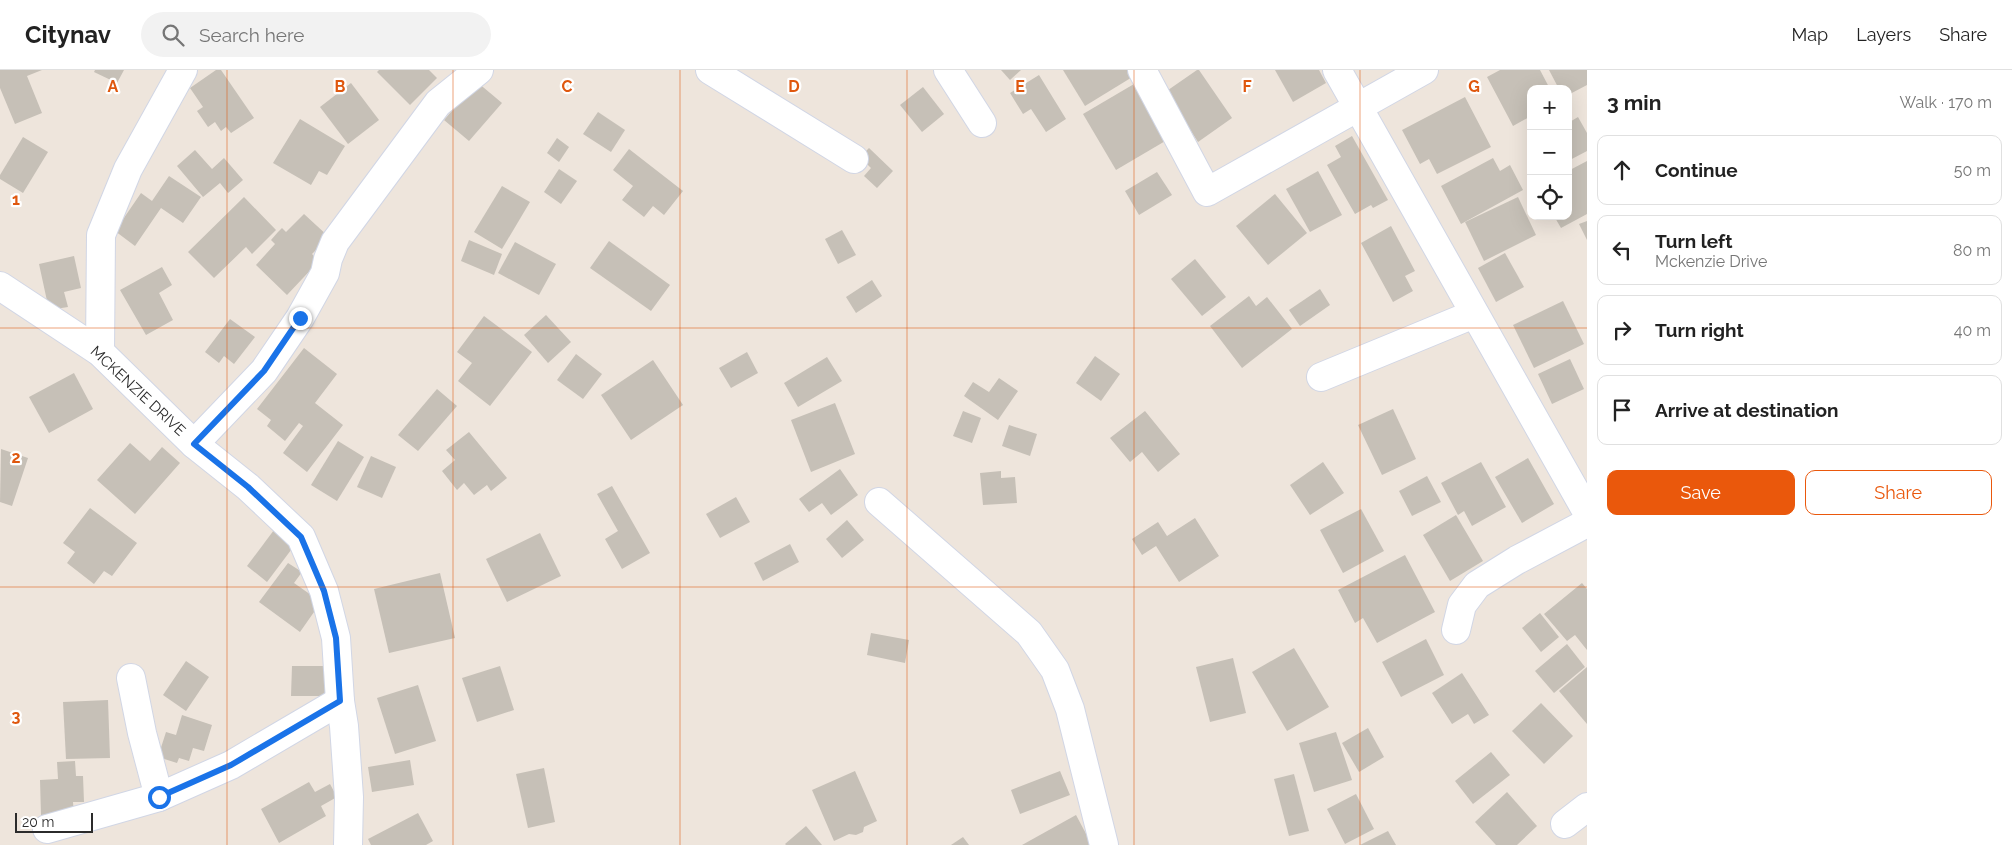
<!DOCTYPE html>
<meta charset="utf-8">
<style>
:root{--surface:#fff;--page:#f2f2f2;--text:#222;--muted:#767676;--line:#e0e0e0;--accent:#ea580c}
body{margin:0;font-family:Raleway,sans-serif;background:var(--page);color:var(--text)}
.controls{position:absolute;right:15px;top:15px;display:grid;overflow:hidden;border-radius:10px;box-shadow:0 5px 20px #0002}
.controls button{width:45px;height:45px;display:grid;place-items:center;padding:0;border:0;border-bottom:1px solid var(--line);background:var(--surface);color:var(--text);font:25px sans-serif}
.scale{position:absolute;left:15px;bottom:12px;width:78px;box-sizing:border-box;padding-left:5px;border:2px solid #2b2b2b;border-top:0;font-size:14px;line-height:18px;white-space:nowrap;color:#2b2b2b;-webkit-text-stroke:4px #fff;paint-order:stroke}
.stop{position:absolute;width:15px;height:15px;margin:-11px;border:4px solid #1a73e8;border-radius:50%;background:#fff}
.stop.end{background:#1a73e8;border-color:#fff;box-shadow:0 1px 5px #0008}
.list{margin:0;padding:0;list-style:none}
h2{display:flex;justify-content:space-between;align-items:center;height:65px;margin:0;padding:0 20px;font-size:21px}
h2 small{font-size:16px;font-weight:400;color:var(--muted)}
.list li{display:grid;grid-template-columns:32px 1fr auto;gap:15px;align-items:center;box-sizing:border-box;height:70px;margin:0 10px 10px;padding:0 10px;border:1px solid var(--line);border-radius:10px}
.list b{display:block;font-size:19px;white-space:nowrap}
.list p{margin:0;font-size:16px;white-space:nowrap;color:var(--muted)}
.list em{font-size:16px;font-style:normal;color:var(--muted)}
.actions{display:flex;gap:10px;padding:15px 20px}
.actions a{flex:1;padding:11px 0;border:1px solid var(--accent);border-radius:10px;text-align:center;font-size:18px;color:var(--accent)}
.actions .main{background:var(--accent);color:#fff}
.icon{flex:none;width:28px;height:28px;fill:none;stroke:currentColor;stroke-width:2;stroke-linecap:round;stroke-linejoin:round}
.map{position:relative;flex:none;width:1587px;height:775px;overflow:hidden}
header{display:flex;align-items:center;gap:30px;box-sizing:border-box;height:70px;padding:0 25px;background:var(--surface);border-bottom:1px solid var(--line)}
header strong{font-size:24px}
nav{display:flex;gap:28px;margin-inline-start:auto;font-size:18px}
.search{width:350px;height:45px;background:var(--page);display:flex;align-items:center;gap:12px;box-sizing:border-box;padding:0 18px;border-radius:28px;color:var(--muted);font-size:19px}
main{display:flex}
aside{flex:1;background:var(--surface)}
.map>svg:first-child{display:block}
.building{fill:#c6c0b7}
.lines{fill:none;stroke-linecap:round;stroke-linejoin:round}
.street-casing{stroke:#d1d6e5;stroke-width:30}
.street{stroke:#fff;stroke-width:28}
.route{stroke:#1a73e8;stroke-width:6}
.grid{fill:none;stroke:#df570e;stroke-width:1;stroke-opacity:0.55}
.labels{text-anchor:middle;dominant-baseline:central;stroke-width:4.5;stroke-linejoin:round;paint-order:stroke}
.street-label{font-size:15px;fill:#2b2b2b;stroke:#fff}
.grid-label{font-size:16px;text-anchor:middle;font-weight:bold;fill:#df570e;stroke:#fff;stroke-width:4.5;stroke-linejoin:round;paint-order:stroke}
</style>
<header>
<strong>Citynav</strong>
<div class="search"><svg class="icon" aria-label="search" viewBox="0 0 24 24"><circle cx="10" cy="10" r="6"/><path d="M15 15l6 6"/></svg>Search here</div>
<nav><a>Map</a><a>Layers</a><a>Share</a></nav>
</header>
<main>
<div class="map">
<svg width="1587" height="775" viewBox="0 0 1587 775">
<rect width="100%" height="100%" fill="#eee5dc"/>
<!-- building -->
<g class="building">
<polygon points="0,0 42,0 27,6 42,43 15,54 0,18"/>
<polygon points="95,0 124,0 117,13 94,2"/>
<polygon points="216,0 221,0 254,48 231,63 226,57 221,61 215,52 208,57 197,41 203,37 190,18"/>
<polygon points="379,0 429,0 437,8 410,35 377,2"/>
<polygon points="1001,0 1021,0 1010,10"/>
<polygon points="1063,0 1130,0 1134,6 1085,36"/>
<polygon points="1197,0 1199,0 1232,48 1198,72 1189,58 1182,63 1158,27"/>
<polygon points="1275,0 1319,0 1326,13 1293,32"/>
<polygon points="1500,0 1540,0 1550,19 1531,19 1531,46 1513,56 1487,7"/>
<polygon points="1549,0 1587,0 1587,15 1568,25 1568,19 1559,19"/>
<polygon points="1039,5 1066,49 1046,62 1031,39 1023,44 1010,23"/>
<polygon points="477,12 502,33 469,71 444,50"/>
<polygon points="351,13 379,50 348,74 320,37"/>
<polygon points="1134,14 1167,70 1116,100 1083,44"/>
<polygon points="923,17 944,44 922,62 900,35"/>
<polygon points="1465,27 1491,77 1437,104 1429,89 1420,94 1402,60"/>
<polygon points="598,42 625,60 611,82 583,64"/>
<polygon points="1578,47 1587,63 1587,81 1568,91 1568,53"/>
<polygon points="300,49 345,76 327,105 319,101 311,115 273,93"/>
<polygon points="1352,66 1388,130 1373,138 1371,135 1355,144 1327,95 1341,87 1335,76"/>
<polygon points="23,67 48,82 23,123 0,109 0,105"/>
<polygon points="557,68 569,77 559,92 547,83"/>
<polygon points="869,78 893,101 877,118 864,106 871,98 860,87"/>
<polygon points="629,79 683,121 664,145 653,136 644,147 622,130 633,116 613,100"/>
<polygon points="195,80 212,99 224,88 243,110 228,123 220,113 203,127 177,96"/>
<polygon points="1493,88 1500,101 1510,95 1523,120 1461,154 1441,116"/>
<polygon points="1587,91 1587,144 1561,158 1554,146 1568,146 1568,101"/>
<polygon points="559,99 577,111 561,134 544,122"/>
<polygon points="1318,101 1342,145 1310,162 1286,119"/>
<polygon points="1157,102 1172,125 1139,145 1125,121"/>
<polygon points="169,106 201,127 183,153 161,138 135,176 115,161 141,123 152,131"/>
<polygon points="502,116 530,132 502,179 474,162"/>
<polygon points="1275,124 1307,163 1268,195 1236,156"/>
<polygon points="244,127 276,160 252,184 246,177 214,208 188,182"/>
<polygon points="1518,127 1536,165 1484,191 1465,152"/>
<polygon points="304,144 329,167 312,184 319,191 287,225 256,195 275,174 271,170 278,162 282,158 286,162"/>
<polygon points="1587,151 1587,170 1579,154"/>
<polygon points="1391,156 1415,201 1405,206 1413,221 1393,232 1361,173"/>
<polygon points="842,160 856,185 838,194 825,169"/>
<polygon points="469,170 502,184 494,205 461,191"/>
<polygon points="609,171 670,215 651,241 590,198"/>
<polygon points="515,172 556,194 539,225 498,203"/>
<polygon points="1505,183 1524,217 1496,232 1478,198"/>
<polygon points="74,186 81,218 64,222 68,237 49,240 39,194"/>
<polygon points="1195,189 1226,227 1202,246 1171,209"/>
<polygon points="162,197 172,215 159,223 173,250 146,265 120,220"/>
<polygon points="872,210 882,226 856,243 846,227"/>
<polygon points="1320,219 1330,235 1300,256 1289,240"/>
<polygon points="1249,226 1256,236 1267,227 1292,259 1242,298 1210,256"/>
<polygon points="1563,231 1584,274 1534,298 1513,255"/>
<polygon points="546,245 571,272 548,293 524,265"/>
<polygon points="484,246 532,282 490,336 458,311 472,293 457,282"/>
<polygon points="230,249 255,267 234,294 224,286 219,293 205,282"/>
<polygon points="304,278 337,304 315,333 343,355 307,402 283,383 303,356 299,353 285,371 267,356 271,350 257,339"/>
<polygon points="747,282 758,303 731,318 719,298"/>
<polygon points="576,284 602,304 583,329 557,310"/>
<polygon points="1095,286 1120,304 1101,331 1076,313"/>
<polygon points="827,287 842,311 798,337 784,313"/>
<polygon points="1570,289 1584,319 1552,334 1538,304"/>
<polygon points="653,290 683,335 631,370 601,325"/>
<polygon points="74,303 93,339 49,363 29,327"/>
<polygon points="999,308 1018,321 998,350 964,326 973,312 989,322"/>
<polygon points="437,319 457,336 418,381 398,365"/>
<polygon points="835,333 855,384 811,402 791,350"/>
<polygon points="1393,339 1416,389 1382,405 1358,355"/>
<polygon points="963,341 981,348 972,373 953,366"/>
<polygon points="1145,341 1180,384 1158,402 1142,382 1130,392 1110,368"/>
<polygon points="1009,355 1037,364 1030,386 1002,376"/>
<polygon points="469,362 507,408 491,421 487,415 474,425 464,413 457,420 442,401 455,390 446,380"/>
<polygon points="338,371 364,387 337,431 311,415"/>
<polygon points="130,373 150,391 162,377 180,393 135,444 97,410"/>
<polygon points="1,379 28,388 12,436 0,432"/>
<polygon points="371,386 396,397 382,428 357,417"/>
<polygon points="1528,388 1554,434 1522,453 1495,407"/>
<polygon points="1323,392 1344,423 1310,445 1290,415"/>
<polygon points="1481,392 1506,437 1472,456 1464,441 1458,445 1441,413"/>
<polygon points="840,399 858,425 831,445 822,433 809,442 799,429"/>
<polygon points="1001,401 1001,408 1015,407 1017,433 983,435 980,403"/>
<polygon points="1427,406 1441,432 1412,446 1399,421"/>
<polygon points="612,416 650,483 622,499 605,469 618,461 597,424"/>
<polygon points="736,427 750,452 720,468 706,444"/>
<polygon points="90,438 137,473 112,506 104,501 94,514 67,493 75,482 63,473"/>
<polygon points="1361,439 1384,481 1343,503 1320,460"/>
<polygon points="1456,445 1483,491 1450,511 1423,465"/>
<polygon points="1195,448 1219,486 1179,512 1156,476 1142,485 1132,469 1158,452 1167,466"/>
<polygon points="847,450 864,470 842,488 826,469"/>
<polygon points="274,460 294,476 267,512 247,496"/>
<polygon points="540,463 561,506 507,532 486,489"/>
<polygon points="790,474 799,492 763,511 754,493"/>
<polygon points="1405,485 1435,542 1377,573 1363,548 1355,553 1338,520"/>
<polygon points="288,493 302,502 294,513 321,532 300,562 259,532"/>
<polygon points="440,503 455,568 389,583 374,519"/>
<polygon points="1582,513 1587,519 1587,580 1575,565 1567,571 1544,544"/>
<polygon points="1540,543 1559,567 1541,582 1522,558"/>
<polygon points="871,563 909,570 905,593 867,585"/>
<polygon points="1426,569 1444,605 1401,627 1382,592"/>
<polygon points="1567,574 1585,597 1554,623 1535,601"/>
<polygon points="1294,578 1329,637 1287,661 1252,602"/>
<polygon points="1233,588 1246,643 1210,652 1196,597"/>
<polygon points="186,591 209,607 186,641 163,625"/>
<polygon points="292,596 330,596 330,626 291,626"/>
<polygon points="500,596 514,640 477,652 462,608"/>
<polygon points="1587,597 1587,654 1559,621"/>
<polygon points="1462,603 1489,645 1474,654 1468,644 1452,654 1432,623"/>
<polygon points="418,615 436,671 395,684 377,628"/>
<polygon points="108,630 110,688 66,689 63,632"/>
<polygon points="1541,633 1573,666 1544,694 1512,661"/>
<polygon points="182,645 212,655 204,681 193,678 189,691 179,688 177,693 158,687 166,662 176,665"/>
<polygon points="1368,658 1384,687 1359,702 1342,673"/>
<polygon points="1336,662 1352,710 1314,722 1299,673"/>
<polygon points="1491,682 1510,705 1473,734 1455,711"/>
<polygon points="410,690 414,715 372,722 368,697"/>
<polygon points="75,691 76,706 83,706 84,732 73,732 74,744 41,745 40,710 58,709 57,692"/>
<polygon points="544,698 555,752 528,758 516,704"/>
<polygon points="855,701 877,751 864,757 863,762 856,765 849,764 834,771 812,720"/>
<polygon points="1060,701 1070,725 1020,744 1011,720"/>
<polygon points="1294,704 1309,761 1289,766 1274,709"/>
<polygon points="309,712 315,722 330,714 337,727 321,736 326,746 279,773 261,739"/>
<polygon points="1507,722 1537,756 1517,775 1496,775 1475,752"/>
<polygon points="1356,724 1374,759 1345,774 1327,739"/>
<polygon points="418,743 433,771 426,775 371,775 368,769"/>
<polygon points="1076,745 1092,775 1022,775"/>
<polygon points="806,756 822,775 786,775 785,774"/>
<polygon points="1388,761 1396,775 1360,775"/>
<polygon points="963,767 969,775 951,775"/>
</g>
<g class="lines">
<defs>
<g id="street">
<polyline points="710,0 854,89"/>
<polyline points="948,0 982,53"/>
<polyline points="1142,0 1207,122 1424,0"/>
<polyline points="1337,0 1587,442"/>
<polyline points="0,216 100,282 194,374 248,417 301,467 324,521 336,568 340,631 344,656 349,727 348,775"/>
<polyline points="100,282 101,165 128,99 183,0"/>
<polyline points="1321,307 1474,244"/>
<polyline points="194,374 264,301 300,248 325,203 328,189 335,172 438,33 479,0"/>
<polyline points="879,432 1029,563 1055,600 1070,639 1104,775"/>
<polyline points="1456,560 1462,535 1477,515 1517,490 1587,453"/>
<polyline points="131,608 142,663 159,727"/>
<polyline points="1565,754 1587,737"/>
<polyline points="47,759 159,727 231,695 340,631"/>
</g>
</defs>
<!-- street casing -->
<use href="#street" class="street-casing"/>
<!-- street -->
<use href="#street" class="street"/>
</g>
<g class="lines">
<!-- route -->
<polyline class="route" points="159,727 231,695 340,631 336,568 324,521 301,467 248,417 194,374 264,301 300,248"/>
</g>
<!-- grid -->
<path class="grid" d="M227 0V775M453 0V775M680 0V775M907 0V775M1134 0V775M1360 0V775M0 258H1587M0 517H1587"/>
<g class="labels">
<!-- street labels -->
<g class="street-label">
<text transform="translate(138 321) rotate(43)">MCKENZIE DRIVE</text>
</g>
</g>
<g class="grid-label">
<text x="113" y="22">A</text>
<text x="340" y="22">B</text>
<text x="567" y="22">C</text>
<text x="794" y="22">D</text>
<text x="1020" y="22">E</text>
<text x="1247" y="22">F</text>
<text x="1474" y="22">G</text>
<text x="16" y="135">1</text>
<text x="16" y="393">2</text>
<text x="16" y="652">3</text>
</g>
</svg>
<div class="controls">
<button>+</button>
<button>−</button>
<button><svg class="icon" aria-label="locate" viewBox="0 0 24 24"><circle cx="12" cy="12" r="6"/><path d="M12 2v4M12 18v4M2 12h4M18 12h4"/></svg></button>
</div>
<div class="scale">20 m</div>
<div class="stop" style="left:159px;top:727px"></div>
<div class="stop end" style="left:300px;top:248px"></div>
</div>
<aside>
<h2>3 min<small>Walk · 170 m</small></h2>
<ul class="list">
<li><svg class="icon" aria-label="ahead" viewBox="0 0 24 24"><path d="M12 20V5M6 11l6-6 6 6"/></svg><div><b>Continue</b></div><em>50 m</em></li>
<li><svg class="icon" aria-label="left" viewBox="0 0 24 24"><path d="M17 20v-9H6M10 6l-5 5 5 5"/></svg><div><b>Turn left</b><p>Mckenzie Drive</p></div><em>80 m</em></li>
<li><svg class="icon" aria-label="right" viewBox="0 0 24 24"><path d="M7 20v-9h11M14 6l5 5-5 5"/></svg><div><b>Turn right</b></div><em>40 m</em></li>
<li><svg class="icon" aria-label="arrive" viewBox="0 0 24 24"><path d="M6 21V4h12l-3 4 3 4H6"/></svg><div><b>Arrive at destination</b></div></li>
</ul>
<div class="actions"><a class="main">Save</a><a>Share</a></div>
</aside>
</main>
